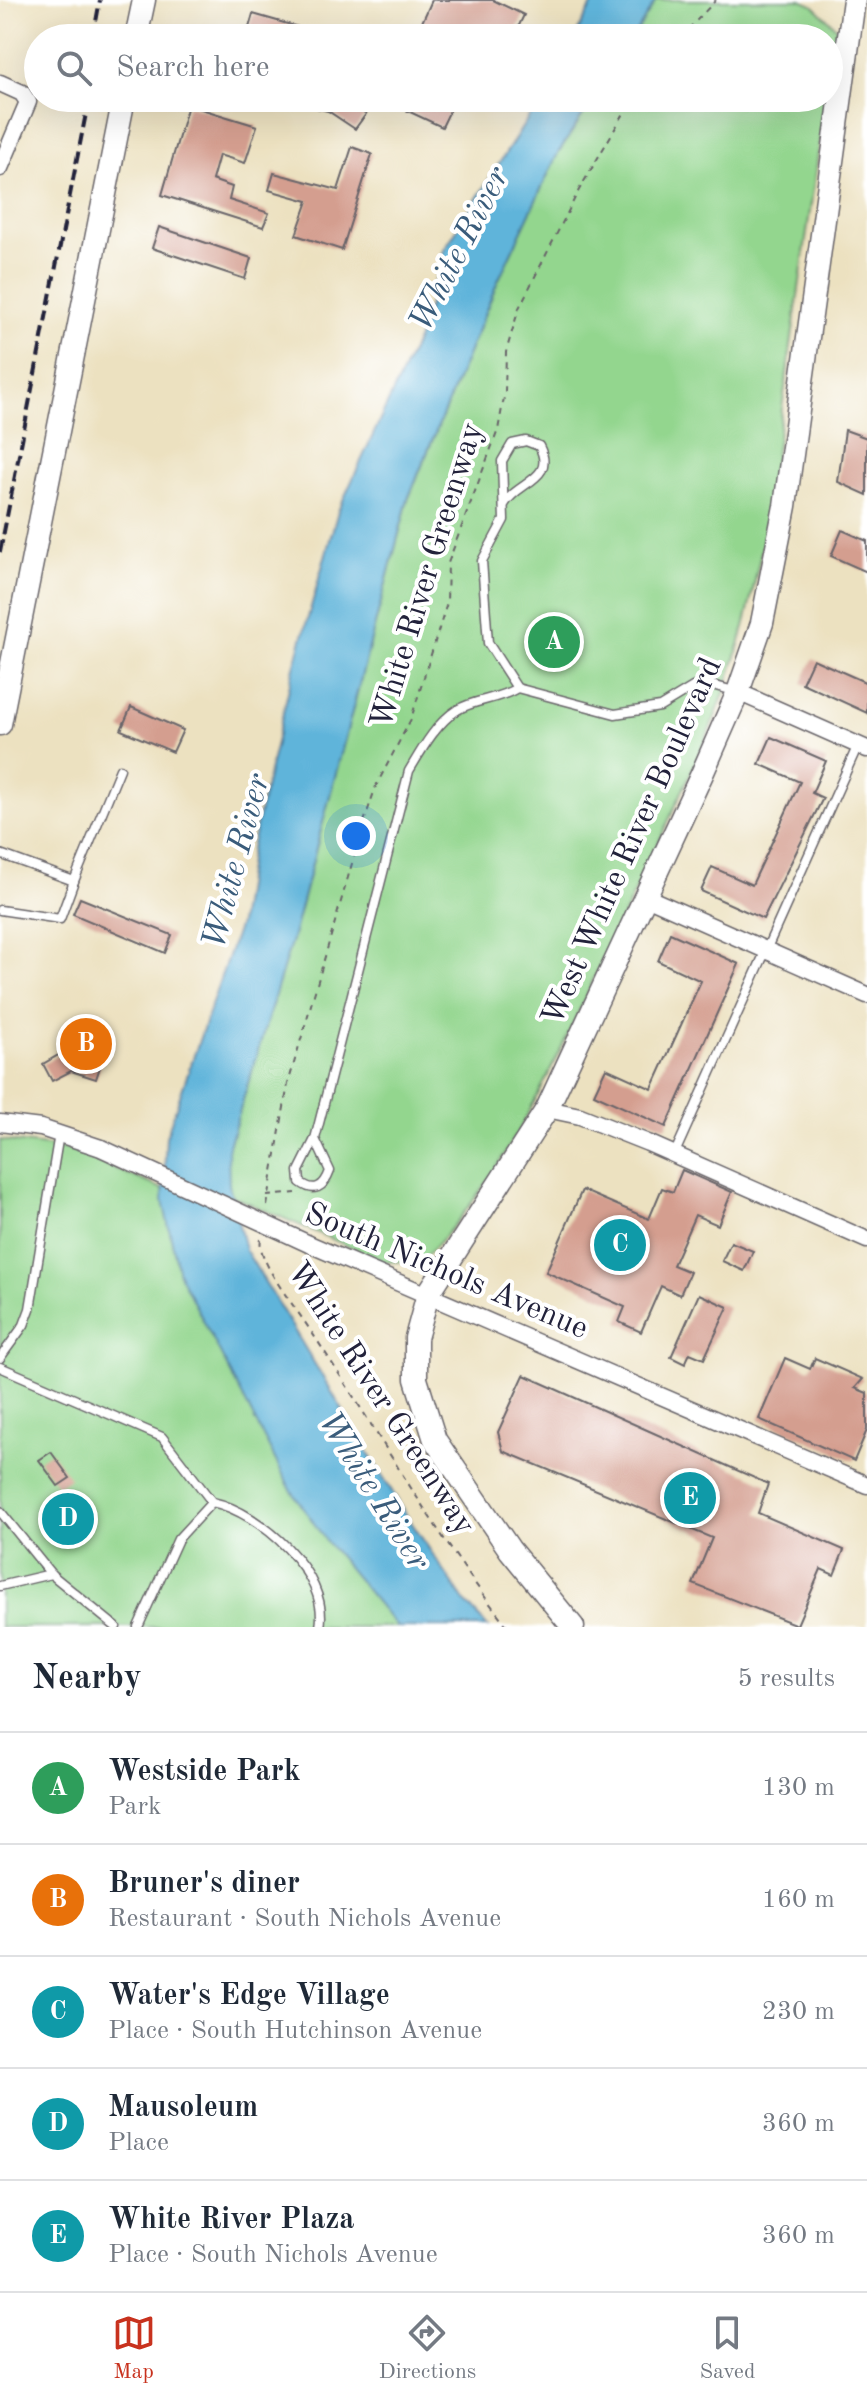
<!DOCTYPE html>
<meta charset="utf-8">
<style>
:root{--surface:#fff;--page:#f6f6f7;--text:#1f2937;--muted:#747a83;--line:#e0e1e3;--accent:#c8321e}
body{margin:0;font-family:"Old Standard TT",serif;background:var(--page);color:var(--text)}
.you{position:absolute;left:356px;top:836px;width:28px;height:28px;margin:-20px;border:6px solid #fff;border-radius:50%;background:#1a73e8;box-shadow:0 0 0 12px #1a73e833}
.badge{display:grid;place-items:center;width:52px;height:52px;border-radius:50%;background:var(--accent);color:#fff;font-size:26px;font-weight:700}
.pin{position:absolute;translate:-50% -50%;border:4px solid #fff;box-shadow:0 2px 8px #0006}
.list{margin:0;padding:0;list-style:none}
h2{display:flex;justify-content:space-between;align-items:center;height:104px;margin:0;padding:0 32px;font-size:34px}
h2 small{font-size:26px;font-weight:400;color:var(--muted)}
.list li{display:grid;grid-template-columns:52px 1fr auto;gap:24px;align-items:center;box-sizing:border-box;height:112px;padding:0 32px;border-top:2px solid var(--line)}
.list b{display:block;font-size:30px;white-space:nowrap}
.list p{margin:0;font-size:26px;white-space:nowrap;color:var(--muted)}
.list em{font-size:26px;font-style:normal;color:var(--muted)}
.icon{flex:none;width:44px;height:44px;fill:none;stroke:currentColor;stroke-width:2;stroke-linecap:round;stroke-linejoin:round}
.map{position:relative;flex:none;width:867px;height:1627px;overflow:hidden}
.search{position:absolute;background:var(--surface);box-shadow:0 8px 32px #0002;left:24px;right:24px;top:24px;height:88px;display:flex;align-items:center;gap:20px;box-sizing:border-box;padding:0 28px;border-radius:44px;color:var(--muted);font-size:30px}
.sheet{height:664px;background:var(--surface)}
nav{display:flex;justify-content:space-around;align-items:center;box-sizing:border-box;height:112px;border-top:2px solid var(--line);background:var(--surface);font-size:22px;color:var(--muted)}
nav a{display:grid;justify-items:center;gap:4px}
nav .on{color:var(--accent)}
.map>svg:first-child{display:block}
.green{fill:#93d68e;stroke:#5a7c64;stroke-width:2}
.water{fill:#5eb4da;stroke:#406b8a;stroke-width:2}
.building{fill:#d49e8f}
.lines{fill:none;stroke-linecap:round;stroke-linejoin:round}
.lane-casing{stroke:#69656a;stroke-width:11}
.street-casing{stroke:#69656a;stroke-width:19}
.secondary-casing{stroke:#69656a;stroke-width:25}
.path{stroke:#69656a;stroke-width:2;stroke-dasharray:6 6;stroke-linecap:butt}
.lane{stroke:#fff;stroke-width:8}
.street{stroke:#fff;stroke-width:16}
.secondary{stroke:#fff;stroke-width:22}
.rail{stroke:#22223b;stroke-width:4;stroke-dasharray:12 6;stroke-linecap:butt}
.street-bridge-casing{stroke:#69656a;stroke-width:19;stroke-linecap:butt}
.street-bridge{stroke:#fff;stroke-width:16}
.labels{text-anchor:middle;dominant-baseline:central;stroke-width:8;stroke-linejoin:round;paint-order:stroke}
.street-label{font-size:32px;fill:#22223b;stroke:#fff}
.water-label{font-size:34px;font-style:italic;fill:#3a5c7b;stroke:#fff}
</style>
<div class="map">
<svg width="867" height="1627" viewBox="0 0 867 1627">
<rect width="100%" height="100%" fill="#fff"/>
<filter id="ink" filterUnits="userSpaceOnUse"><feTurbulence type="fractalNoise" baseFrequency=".0125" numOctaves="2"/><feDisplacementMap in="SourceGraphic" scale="16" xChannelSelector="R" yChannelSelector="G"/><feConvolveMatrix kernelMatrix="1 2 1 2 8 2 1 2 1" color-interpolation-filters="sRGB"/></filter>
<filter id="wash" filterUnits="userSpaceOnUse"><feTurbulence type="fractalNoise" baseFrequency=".006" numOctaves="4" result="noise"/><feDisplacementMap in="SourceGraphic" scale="32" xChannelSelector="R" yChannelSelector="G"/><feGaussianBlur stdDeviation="1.8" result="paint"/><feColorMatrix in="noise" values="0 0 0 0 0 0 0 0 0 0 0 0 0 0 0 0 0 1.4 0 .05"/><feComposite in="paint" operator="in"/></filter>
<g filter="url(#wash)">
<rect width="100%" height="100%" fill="#ece1c0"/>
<!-- green -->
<g class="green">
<polygon points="656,0 801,0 813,5 837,28 829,78 829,38 633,38"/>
<path d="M594 98H826L764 536C753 595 739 656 717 712 684 793 644 871 607 950 558 1056 506 1179 421 1261L384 1262 228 1194V1149L293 936 408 500 498 281 558 153Z"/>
<polygon points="0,1140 69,1149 163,1189 179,1274 398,1627 0,1627"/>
</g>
<!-- water -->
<g class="water">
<polygon points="595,0 656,0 633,38 574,38"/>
<polygon points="541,98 594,98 558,153 498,281 408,499 293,936 228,1149 229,1185 245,1249 407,1516 465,1602 488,1627 397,1627 326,1541 290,1488 179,1274 163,1201 166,1137 239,924 251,848 293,671 338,511 422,329 444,250"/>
</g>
<g id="blocks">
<!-- building -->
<g class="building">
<polygon points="432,0 493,0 524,15 513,38 415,38"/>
<polygon points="253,14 326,35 325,38 246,38"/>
<polygon points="294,98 343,98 366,114 355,129 328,111 293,102"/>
<polygon points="380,98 456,98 442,127"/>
<polygon points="188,105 257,126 245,163 219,155 212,180 232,187 229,200 269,213 263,227 162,195"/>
<polygon points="352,147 372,154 342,250 296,235 308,201 269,190 274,173 338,190"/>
<polygon points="159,227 251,258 245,279 152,248"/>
<polygon points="845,430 867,438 867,495 838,482"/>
<polygon points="842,530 867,541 867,572 831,556"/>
<polygon points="813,659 867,683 867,713 802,683"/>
<polygon points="131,707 183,730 173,752 121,730"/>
<polygon points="771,737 826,761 812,793 823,798 763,919 701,891 712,867 752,885 800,782 759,764"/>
<polygon points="80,898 172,935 165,953 73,914"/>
<polygon points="670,933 739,964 666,1127 594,1094 606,1068 652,1089 701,981 658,961"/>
<polygon points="71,1021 111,1034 96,1079 71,1071 52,1081 43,1064 60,1054"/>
<polygon points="682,1170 732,1192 718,1225 695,1215 673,1265 690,1272 680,1295 661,1286 641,1332 619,1322 625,1307 546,1272 582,1190 649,1219 662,1188 673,1192"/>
<polygon points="731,1242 753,1251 744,1271 722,1261"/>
<polygon points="699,1294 728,1307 704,1359 690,1353 685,1364 671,1357"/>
<polygon points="785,1358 810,1369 815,1358 863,1379 855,1388 867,1393 867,1430 854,1461 759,1419"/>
<polygon points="524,1375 768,1484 758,1513 844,1550 834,1575 821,1569 797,1625 693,1584 712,1538 503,1451 498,1432"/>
<polygon points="51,1452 70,1478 58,1486 39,1460"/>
<polygon points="60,1496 75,1496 76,1541 61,1541"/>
</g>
</g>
</g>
<g filter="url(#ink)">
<use href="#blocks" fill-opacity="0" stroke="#69656a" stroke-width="2"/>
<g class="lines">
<defs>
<g id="lane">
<path d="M504 505C517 481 557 480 539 446L526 441 512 444 502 461 504 520 482 561 488 643 517 688 615 714 660 707 693 687 708 684 738 692"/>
<polyline points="0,854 74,881 120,769"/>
<polyline points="0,910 60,919 74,881"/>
<path d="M315 1139 330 1171C324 1188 314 1193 300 1182L299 1171 315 1139 409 771C421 751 436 723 457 710 475 699 498 700 517 688"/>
<polyline points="674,1155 858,745"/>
<polyline points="0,1358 24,1325 30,1309 59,1134"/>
<polyline points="0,1367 162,1437 212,1502"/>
<polyline points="0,1511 51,1574 116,1627"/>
<polyline points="0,1586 51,1574"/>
<path d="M138 1627 178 1539 212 1502C260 1512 330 1574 320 1627"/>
</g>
<g id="street">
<polyline points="0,83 22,93 28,102 0,168"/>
<polyline points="738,692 867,749"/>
<polyline points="644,896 867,995"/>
<polyline points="547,1109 580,1116 648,1143 867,1240"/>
<polyline points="0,1123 41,1128 101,1148"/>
<polyline points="309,1244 867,1485"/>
</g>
<g id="secondary">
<polyline points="136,38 144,0"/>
<polyline points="0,724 124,98"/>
<polyline points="573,1627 510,1550 435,1440 416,1379 416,1338 428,1294 547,1109 702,774 738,692 762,623 785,506 854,0"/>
</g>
</defs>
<!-- lane casing -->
<use href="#lane" class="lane-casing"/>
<!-- street casing -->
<use href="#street" class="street-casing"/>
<!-- secondary casing -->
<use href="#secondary" class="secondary-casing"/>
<!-- path -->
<g class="path">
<polyline points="680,38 716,0"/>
<polyline points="267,1196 296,1193"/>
<polyline points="267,1206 288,1084 364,822 376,786 411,719 447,603 448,563 498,430 505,392 506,352 519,308 579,190 633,98"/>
<path d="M261 1239C256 1258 291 1302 302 1318 372 1420 431 1530 508 1627"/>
</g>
<!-- lane -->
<use href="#lane" class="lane"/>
<!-- street -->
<use href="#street" class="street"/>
<!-- secondary -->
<use href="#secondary" class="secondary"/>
<!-- rail -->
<g class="rail">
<polyline points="93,38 100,0"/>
<polyline points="0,552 89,98"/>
</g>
<defs>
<polyline id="street-bridge" points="101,1148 309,1244"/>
</defs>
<!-- street-bridge casing -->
<use href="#street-bridge" class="street-bridge-casing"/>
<!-- street-bridge -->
<use href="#street-bridge" class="street-bridge"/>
</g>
</g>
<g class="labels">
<!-- street labels -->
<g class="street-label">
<text transform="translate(428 576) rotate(-73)">White River Greenway</text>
<text transform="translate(633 842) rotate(-66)">West White River Boulevard</text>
<text transform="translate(446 1272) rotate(23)">South Nichols Avenue</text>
<text transform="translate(380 1399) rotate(57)">White River Greenway</text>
</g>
<!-- water labels -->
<g class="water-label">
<text transform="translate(460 250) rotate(-63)">White River</text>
<text transform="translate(237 862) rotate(-75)">White River</text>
<text transform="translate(373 1491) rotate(58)">White River</text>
</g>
</g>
</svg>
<div class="you"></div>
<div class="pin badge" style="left:554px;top:642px;background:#2e9e5b">A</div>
<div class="pin badge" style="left:86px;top:1044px;background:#e8710a">B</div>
<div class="pin badge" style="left:620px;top:1245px;background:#0f9aa8">C</div>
<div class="pin badge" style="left:68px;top:1519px;background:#0f9aa8">D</div>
<div class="pin badge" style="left:690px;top:1498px;background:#0f9aa8">E</div>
<div class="search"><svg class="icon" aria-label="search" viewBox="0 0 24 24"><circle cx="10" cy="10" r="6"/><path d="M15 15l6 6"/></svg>Search here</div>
</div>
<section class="sheet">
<h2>Nearby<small>5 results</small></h2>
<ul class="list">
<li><span class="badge" style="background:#2e9e5b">A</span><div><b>Westside Park</b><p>Park</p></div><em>130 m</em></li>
<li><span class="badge" style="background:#e8710a">B</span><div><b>Bruner's diner</b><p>Restaurant · South Nichols Avenue</p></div><em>160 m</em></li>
<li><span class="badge" style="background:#0f9aa8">C</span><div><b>Water's Edge Village</b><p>Place · South Hutchinson Avenue</p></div><em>230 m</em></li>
<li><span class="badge" style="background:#0f9aa8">D</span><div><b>Mausoleum</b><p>Place</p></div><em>360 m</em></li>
<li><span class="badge" style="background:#0f9aa8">E</span><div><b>White River Plaza</b><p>Place · South Nichols Avenue</p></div><em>360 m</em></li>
</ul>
</section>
<nav>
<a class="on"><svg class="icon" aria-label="map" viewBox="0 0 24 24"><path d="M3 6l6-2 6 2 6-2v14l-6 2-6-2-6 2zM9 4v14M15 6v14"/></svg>Map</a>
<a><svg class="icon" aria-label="directions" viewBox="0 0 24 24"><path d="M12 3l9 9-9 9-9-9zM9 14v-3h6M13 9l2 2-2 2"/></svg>Directions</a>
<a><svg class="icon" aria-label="saved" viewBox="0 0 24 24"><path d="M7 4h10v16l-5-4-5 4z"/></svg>Saved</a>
</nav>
